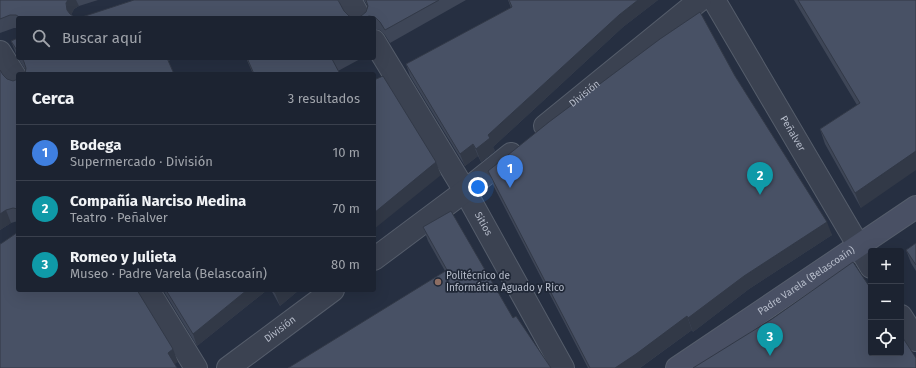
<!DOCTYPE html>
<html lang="es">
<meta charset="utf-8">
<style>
:root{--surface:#1c2331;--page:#252b39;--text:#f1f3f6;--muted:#a0a4ab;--line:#3a404d;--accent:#2563eb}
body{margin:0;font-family:"Fira Sans",sans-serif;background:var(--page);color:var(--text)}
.controls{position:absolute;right:12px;bottom:12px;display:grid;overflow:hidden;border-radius:4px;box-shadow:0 4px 16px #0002}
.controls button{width:36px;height:36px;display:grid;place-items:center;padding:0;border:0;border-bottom:1px solid var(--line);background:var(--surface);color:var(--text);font:20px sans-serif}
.you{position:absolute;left:478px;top:187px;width:14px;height:14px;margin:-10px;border:3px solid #fff;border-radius:50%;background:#1a73e8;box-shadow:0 0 0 6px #1a73e833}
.badge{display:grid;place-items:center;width:26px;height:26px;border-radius:50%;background:var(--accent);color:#fff;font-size:13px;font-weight:700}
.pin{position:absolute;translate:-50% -33px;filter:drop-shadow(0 1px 2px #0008)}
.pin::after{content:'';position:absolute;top:21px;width:14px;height:12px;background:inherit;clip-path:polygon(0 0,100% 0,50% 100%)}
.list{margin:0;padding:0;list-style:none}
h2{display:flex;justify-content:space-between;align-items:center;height:52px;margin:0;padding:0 16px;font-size:17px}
h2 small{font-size:13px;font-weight:400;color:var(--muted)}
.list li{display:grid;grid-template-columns:26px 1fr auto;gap:12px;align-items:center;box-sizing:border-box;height:56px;padding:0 16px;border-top:1px solid var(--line)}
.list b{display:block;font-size:15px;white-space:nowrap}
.list p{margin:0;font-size:13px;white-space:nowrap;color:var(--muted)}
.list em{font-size:13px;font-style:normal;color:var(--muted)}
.icon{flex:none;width:22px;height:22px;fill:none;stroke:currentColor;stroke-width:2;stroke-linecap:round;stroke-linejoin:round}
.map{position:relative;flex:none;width:916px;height:368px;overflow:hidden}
.search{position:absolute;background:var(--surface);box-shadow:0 4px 16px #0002;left:16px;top:16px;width:360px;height:44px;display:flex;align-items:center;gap:10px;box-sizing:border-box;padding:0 14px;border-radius:4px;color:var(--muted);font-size:15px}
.panel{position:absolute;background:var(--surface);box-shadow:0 4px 16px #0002;left:16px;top:72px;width:360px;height:220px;border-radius:4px}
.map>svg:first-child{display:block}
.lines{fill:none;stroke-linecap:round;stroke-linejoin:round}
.street-casing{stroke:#555d6b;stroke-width:24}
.secondary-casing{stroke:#555d6b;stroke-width:24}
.street{stroke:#3b4251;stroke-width:22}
.secondary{stroke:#495064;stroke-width:22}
.wall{fill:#3e4657}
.shaded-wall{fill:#323947}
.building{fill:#485165;stroke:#323947}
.education-dot{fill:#8d6e63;stroke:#1f2736;stroke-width:1.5}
.labels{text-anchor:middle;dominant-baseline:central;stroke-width:3.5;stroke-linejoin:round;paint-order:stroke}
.street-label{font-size:10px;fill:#b7bdcb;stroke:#1f2736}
.poi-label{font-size:10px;fill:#b7bdcb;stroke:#1f2736;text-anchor:start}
</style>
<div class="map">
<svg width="916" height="368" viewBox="0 0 916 368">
<rect width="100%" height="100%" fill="#262f41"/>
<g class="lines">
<defs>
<g id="street">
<polyline points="350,0 360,18"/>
<path id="s1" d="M714 0 871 267"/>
<path id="s2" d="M374 41 465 191 563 368"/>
<polyline points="0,52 18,81"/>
<path id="s3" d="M545 126 700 0"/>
<polyline points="374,259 465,191 511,154"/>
<polyline points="148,290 196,368"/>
<polyline points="901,316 916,340"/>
<path id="s4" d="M228 368 333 290"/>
</g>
<g id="secondary">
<path id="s5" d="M677 368 916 207"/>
</g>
</defs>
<!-- street casing -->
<use href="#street" class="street-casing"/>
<!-- secondary casing -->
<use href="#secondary" class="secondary-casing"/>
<!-- street -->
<use href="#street" class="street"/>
<!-- secondary -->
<use href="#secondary" class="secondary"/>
</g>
<!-- wall -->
<g class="wall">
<polygon points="0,0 98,0 79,6 74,9 71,15 76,18 344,11 349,16 355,18 361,16 366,12 368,6 364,0 466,0 390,43 385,35 380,30 374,29 374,18 18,18 18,28 14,28 0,33"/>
<polygon points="508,0 658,0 623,27 493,147 495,151 481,162 478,156 465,166 410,76 406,64 511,8"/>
<polygon points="794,0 916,0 861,208 825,144 820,129 857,105"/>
<polygon points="18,38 18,57 16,54 11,41"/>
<polygon points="18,58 175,58 168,61 25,69"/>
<polygon points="246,58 362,58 338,71 340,74 253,74"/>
<polygon points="3,75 7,79 13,81 18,79 18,221 11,223 0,230"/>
<polygon points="735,76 832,235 749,289 693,332 692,330 640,368 588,368 493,185 488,171"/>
<polygon points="423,227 513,318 445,271 428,241"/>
<polygon points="916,243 916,271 911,263 906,250"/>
<polygon points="163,290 267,290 197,346"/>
<polygon points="271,290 299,290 280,306"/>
</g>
<!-- shaded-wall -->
<g class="shaded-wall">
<polygon points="68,0 76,0 79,6 74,9 71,15 71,18 67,10 66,3"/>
<polygon points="638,0 658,0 623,27 493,147 495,151 481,162 476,149 488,135 619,15"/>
<polygon points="473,144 478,156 465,166 460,154"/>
<polygon points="916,151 916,170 861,208 855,193"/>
<polygon points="436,162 441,175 374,229 374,213"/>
<polygon points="6,210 11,223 0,230 0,214"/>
<polygon points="827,222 832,235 749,289 693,332 688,318 744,276"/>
<polygon points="247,290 267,290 197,346 193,334"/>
<polygon points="279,290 299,290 280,306 275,293"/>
<polygon points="687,316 692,330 641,367 640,368 615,368"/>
<polygon points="173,349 178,362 172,366 168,353"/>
</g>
<!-- building -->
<g class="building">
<polygon points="0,0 68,0 66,3 67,10 70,14 76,18 82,17 134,0 338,0 344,11 349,16 355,18 361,16 366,12 368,6 366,0 439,0 385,30 380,22 375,17 369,16 363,18 229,18 228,17 227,18 21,18 16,15 10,15 0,19"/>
<polygon points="509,0 638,0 619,15 488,135 490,138 476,149 473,144 460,154 406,64 512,7"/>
<polygon points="798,0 916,0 916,151 855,193 820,129 860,103"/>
<polygon points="700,12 735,76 827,222 744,276 688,318 687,316 636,354 615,368 590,368 488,171 549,122 660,39"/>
<polygon points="18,38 18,52 11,41"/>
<polygon points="22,58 167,58 174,74 25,74 26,68 24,62"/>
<polygon points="247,58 335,58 332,59 340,74 254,74"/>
<polygon points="0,70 3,75 7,79 13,81 18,79 18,209 13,208 6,210 0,214"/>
<polygon points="383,76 436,162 374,213 374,80"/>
<polygon points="451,211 513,318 516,316 551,368 288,368 447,270 423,227"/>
<polygon points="18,232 18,290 137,290 173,349 168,353 177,368 0,368 0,244 2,243"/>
<polygon points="916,243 916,265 906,250"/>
<polygon points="853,262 871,289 871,353 901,353 901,335 916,358 916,368 693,368 772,319"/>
<polygon points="166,290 247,290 193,334"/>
<polygon points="273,290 279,290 275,293"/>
</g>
<!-- markers -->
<circle class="education-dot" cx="438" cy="282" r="4"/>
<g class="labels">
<!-- street labels -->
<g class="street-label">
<text stroke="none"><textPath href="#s3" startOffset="51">División</textPath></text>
<text stroke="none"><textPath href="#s1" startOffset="155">Peñalver</textPath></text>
<text stroke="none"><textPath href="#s2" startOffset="213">Sitios</textPath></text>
<text stroke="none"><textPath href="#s5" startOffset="156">Padre Varela (Belascoaín)</textPath></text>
<text stroke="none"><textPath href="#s4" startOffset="65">División</textPath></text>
</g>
<!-- poi labels -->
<g class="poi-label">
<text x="446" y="276">Politécnico de<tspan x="446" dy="12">Informática Aguado y Rico</tspan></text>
</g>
</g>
</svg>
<div class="controls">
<button>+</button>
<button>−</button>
<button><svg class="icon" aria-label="locate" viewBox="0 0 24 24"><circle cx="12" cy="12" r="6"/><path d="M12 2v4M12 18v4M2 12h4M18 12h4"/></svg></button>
</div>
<div class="you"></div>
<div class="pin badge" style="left:510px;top:188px;background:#3f7fe0">1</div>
<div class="pin badge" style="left:760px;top:195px;background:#0f9aa8">2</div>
<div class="pin badge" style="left:770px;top:356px;background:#0f9aa8">3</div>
<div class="search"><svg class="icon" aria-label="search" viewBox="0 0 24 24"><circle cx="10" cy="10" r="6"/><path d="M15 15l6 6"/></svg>Buscar aquí</div>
<section class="panel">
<h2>Cerca<small>3 resultados</small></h2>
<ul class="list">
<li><span class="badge" style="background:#3f7fe0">1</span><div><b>Bodega</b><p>Supermercado · División</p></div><em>10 m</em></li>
<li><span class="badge" style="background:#0f9aa8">2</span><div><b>Compañía Narciso Medina</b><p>Teatro · Peñalver</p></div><em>70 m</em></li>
<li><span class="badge" style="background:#0f9aa8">3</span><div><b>Romeo y Julieta</b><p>Museo · Padre Varela (Belascoaín)</p></div><em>80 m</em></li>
</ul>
</section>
</div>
